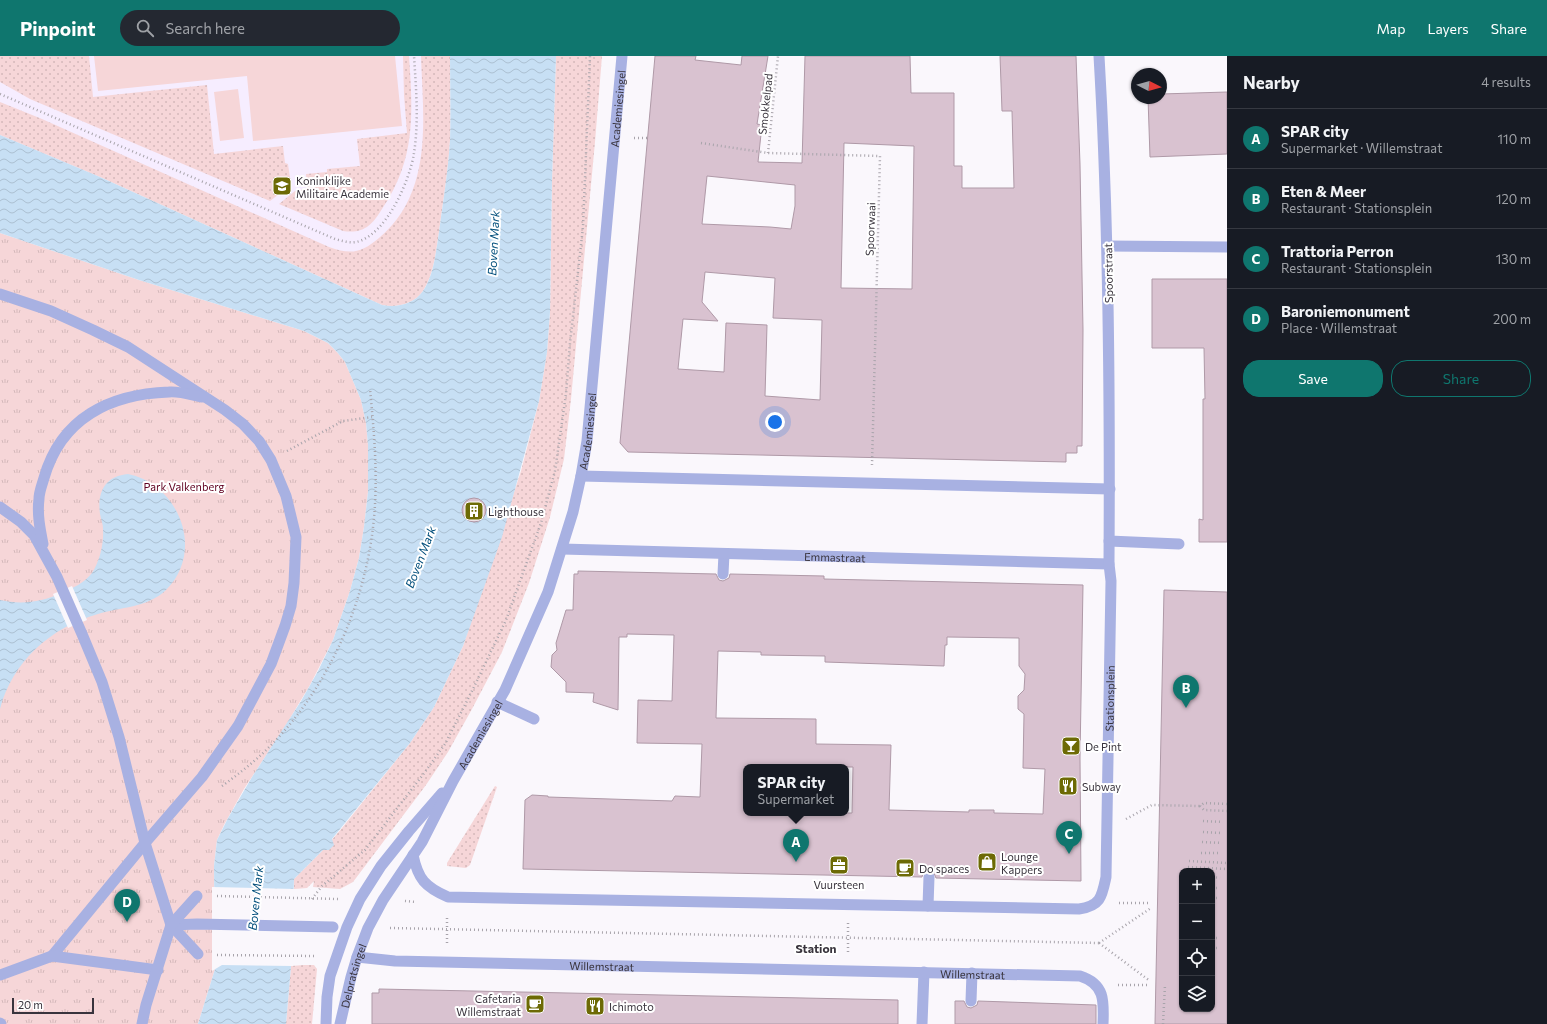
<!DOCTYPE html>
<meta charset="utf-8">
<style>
:root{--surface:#171b24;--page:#242831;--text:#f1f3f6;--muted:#9ea1a6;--line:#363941;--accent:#0f766e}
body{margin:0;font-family:Commissioner,sans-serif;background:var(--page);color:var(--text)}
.controls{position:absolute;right:12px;bottom:12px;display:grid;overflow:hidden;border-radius:8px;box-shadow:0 1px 3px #0004}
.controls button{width:36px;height:36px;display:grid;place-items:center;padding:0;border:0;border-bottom:1px solid var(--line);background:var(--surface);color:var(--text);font:20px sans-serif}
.compass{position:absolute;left:1131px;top:12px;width:36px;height:36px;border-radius:50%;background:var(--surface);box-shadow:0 1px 3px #0004;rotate:96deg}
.scale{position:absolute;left:12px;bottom:10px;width:82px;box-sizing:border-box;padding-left:4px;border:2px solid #39343d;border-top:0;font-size:11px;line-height:14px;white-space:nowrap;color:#39343d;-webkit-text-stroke:3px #fff;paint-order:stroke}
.you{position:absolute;left:775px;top:366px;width:14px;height:14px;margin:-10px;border:3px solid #fff;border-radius:50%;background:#1a73e8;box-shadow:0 0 0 6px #1a73e833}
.badge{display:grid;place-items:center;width:26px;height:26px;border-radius:50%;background:var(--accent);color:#fff;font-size:13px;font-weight:700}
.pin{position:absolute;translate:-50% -33px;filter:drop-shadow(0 1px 2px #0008)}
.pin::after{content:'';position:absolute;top:21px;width:14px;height:12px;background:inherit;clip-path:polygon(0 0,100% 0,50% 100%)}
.popup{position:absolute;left:743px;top:708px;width:106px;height:52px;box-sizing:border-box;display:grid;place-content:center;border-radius:8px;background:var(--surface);filter:drop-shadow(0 1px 3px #0005);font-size:13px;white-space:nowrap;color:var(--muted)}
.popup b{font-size:15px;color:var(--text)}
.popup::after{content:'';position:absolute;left:50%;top:100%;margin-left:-8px;border:8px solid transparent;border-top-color:var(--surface)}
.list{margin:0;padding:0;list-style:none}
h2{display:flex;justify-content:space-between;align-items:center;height:52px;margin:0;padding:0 16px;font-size:17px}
h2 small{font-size:13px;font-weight:400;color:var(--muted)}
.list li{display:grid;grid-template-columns:26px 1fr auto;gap:12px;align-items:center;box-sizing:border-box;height:60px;padding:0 16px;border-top:1px solid var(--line)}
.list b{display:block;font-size:15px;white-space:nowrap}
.list p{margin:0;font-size:13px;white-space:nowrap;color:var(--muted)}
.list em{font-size:13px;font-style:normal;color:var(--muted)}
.actions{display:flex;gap:8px;padding:12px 16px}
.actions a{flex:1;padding:9px 0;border:1px solid var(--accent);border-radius:16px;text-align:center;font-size:14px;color:var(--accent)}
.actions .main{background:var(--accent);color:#fff}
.icon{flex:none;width:22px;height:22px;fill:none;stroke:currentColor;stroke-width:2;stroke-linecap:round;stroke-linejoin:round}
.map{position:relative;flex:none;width:1227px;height:968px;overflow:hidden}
header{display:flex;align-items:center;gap:24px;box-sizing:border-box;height:56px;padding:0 20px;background:var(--accent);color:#fff}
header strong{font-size:19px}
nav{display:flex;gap:22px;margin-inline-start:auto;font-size:14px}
.search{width:280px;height:36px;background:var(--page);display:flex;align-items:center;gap:10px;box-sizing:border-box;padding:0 14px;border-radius:22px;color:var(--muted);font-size:15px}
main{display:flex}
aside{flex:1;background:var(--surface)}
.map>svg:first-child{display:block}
.built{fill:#f6edff}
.grass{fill:url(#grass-dots)}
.park{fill:url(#park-tufts)}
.garden{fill:#f6d6d8}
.water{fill:url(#water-waves)}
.pier{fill:#faf7fc}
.building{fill:#d9c2d0;stroke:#af99a7;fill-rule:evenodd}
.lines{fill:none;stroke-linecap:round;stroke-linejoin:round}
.path{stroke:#a8a4ab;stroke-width:2.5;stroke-dasharray:1 3;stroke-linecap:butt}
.service{stroke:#a8b1e2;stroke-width:11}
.pedestrian{stroke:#a8b1e2;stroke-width:11}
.minor{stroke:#a8b1e2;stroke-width:11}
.tertiary{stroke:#a8b1e2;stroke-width:11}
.labels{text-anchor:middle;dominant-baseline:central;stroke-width:4;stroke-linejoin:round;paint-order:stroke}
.street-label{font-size:11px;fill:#39343d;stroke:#fff}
.poi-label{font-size:11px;fill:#39343d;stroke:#fff;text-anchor:start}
.park-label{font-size:11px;fill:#600020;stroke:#fff}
.water-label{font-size:12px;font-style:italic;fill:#004e7b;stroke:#fff}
.neighbourhood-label{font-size:12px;font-weight:bold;fill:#39343d;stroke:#fff}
</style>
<header>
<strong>Pinpoint</strong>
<div class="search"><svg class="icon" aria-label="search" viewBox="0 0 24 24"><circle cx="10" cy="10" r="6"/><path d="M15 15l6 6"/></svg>Search here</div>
<nav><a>Map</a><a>Layers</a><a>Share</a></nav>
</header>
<main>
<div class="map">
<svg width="1227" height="968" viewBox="0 0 1227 968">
<defs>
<pattern id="grass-dots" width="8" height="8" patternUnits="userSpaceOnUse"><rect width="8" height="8" fill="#f6d6d8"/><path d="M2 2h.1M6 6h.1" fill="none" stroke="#d4b8ba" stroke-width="1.8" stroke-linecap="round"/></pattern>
<pattern id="park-tufts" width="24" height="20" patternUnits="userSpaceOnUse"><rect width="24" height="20" fill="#f6d6d8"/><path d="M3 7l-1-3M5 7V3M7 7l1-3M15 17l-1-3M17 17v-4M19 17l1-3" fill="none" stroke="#d4b8ba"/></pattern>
<pattern id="water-waves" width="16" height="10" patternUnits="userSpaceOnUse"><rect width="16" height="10" fill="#c7dff4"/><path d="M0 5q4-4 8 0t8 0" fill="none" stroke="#acc0d2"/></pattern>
</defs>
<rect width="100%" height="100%" fill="#faf7fc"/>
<!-- built -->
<polygon class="built" points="0,0 450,0 427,228 100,121 0,79"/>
<!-- grass -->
<g class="grass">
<polygon points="0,0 89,0 93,41 207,29 214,98 283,90 285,107 288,108 291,129 270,145 30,43 0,26"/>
<path d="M403 0H409C413 58 416 103 382 153 372 169 364 178 343 175L279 148 295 135 307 133 306 118 327 116V113L360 110 357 83 407 77 404 39Z"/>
<path d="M421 0H450C450 28 451 57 450 85 448 116 443 146 439 176 436 195 434 218 423 235 414 248 397 252 382 249L100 121 0 79V46L42 63 329 191C351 199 361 197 379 182 434 136 423 63 421 0Z"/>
<polygon points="556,0 602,0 595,86 571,343 564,403 550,461 529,527 502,596 472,653 448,696 426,729 353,826 340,833 313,831 314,825 307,832 294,833 294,823 323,794 342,772 410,687 434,651 463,590 521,415 539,345 547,296 550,256 552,124"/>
<polygon points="495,730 497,731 470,809 466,812 447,810 447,807"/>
<polygon points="304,909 314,909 317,913 312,968 286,968 291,910"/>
</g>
<!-- park -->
<polygon class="park" points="0,177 139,224 304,275 328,287 337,296 345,306 361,344 366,367 368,389 368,436 364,471 359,502 350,535 333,584 310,629 286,669 244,733 224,769 217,784 214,810 215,913 198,968 0,968"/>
<!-- garden -->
<g class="garden">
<polygon points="94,0 395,0 402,70 253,85 247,20 98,35"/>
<polygon points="238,33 244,82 220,85 214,36"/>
</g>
<!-- water -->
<g class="water">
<path d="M450 0H556L552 124 550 256 547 296 539 345 502 481 463 590 434 651 410 687 332 783 334 789 329 794H323L294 823 291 910 286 968H198L215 913 214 810 217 784 228 762 252 721 301 645 318 615 333 584 350 535 359 502 364 471 368 436V389L366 367 361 344 345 306 337 296 328 287 304 275 139 224 0 177V79L100 121 382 249C397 252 414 248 423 235 434 219 436 195 439 176 443 146 448 116 450 85 451 57 450 28 450 0Z"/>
<path d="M128 418C180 429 205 496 166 534 147 552 120 551 98 558 51 571 12 606 0 653V544C22 549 41 546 62 537 73 532 84 527 92 517 100 505 104 487 103 473 103 468 101 463 100 458 97 436 105 420 128 418Z"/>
</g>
<!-- pier -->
<g class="pier">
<polygon points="72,530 87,564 68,572 53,538"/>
<polygon points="212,831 296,833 293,910 222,909 212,915"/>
</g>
<!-- building -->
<g class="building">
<path d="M655 0H696L695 4 741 9 742 0H768L757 68 762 69 758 106 802 107 805 0H910L911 37H954V110H962V132H1014L1012 55H1002L1000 0H1076L1080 108 1083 274 1082 390H1077V397H1066V406L628 396 620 387ZM844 87 914 90 912 233 841 232ZM707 120 795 129V150L791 173 770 171 702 168ZM705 216 775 222 773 262 822 264 820 344 765 340 767 269 726 267 724 316 678 313 683 263 718 265 702 246Z"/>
<polygon points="1227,36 1227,98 1150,101 1148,42 1161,42 1161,38"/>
<polygon points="1152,223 1227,223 1227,486 1199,486 1199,463 1203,464 1203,343 1205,343 1204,292 1152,292"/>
<circle cx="474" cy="454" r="12"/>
<path d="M578 515 716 518 719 524 723 525 729 522 730 518 824 520V523L1083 529 1080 701 1081 825 936 822 933 815 929 814 923 817 922 821 523 813 525 744 532 739 548 740V741L672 745 675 740 700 741 702 688 637 687 638 644 672 645 674 579 627 578V581H619L618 654 593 646 594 637 566 636V626L551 611 552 599 557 594 556 587 566 554H573L574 518H578ZM947 581 1019 582V610L1025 618 1024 634 1018 640V653L1024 658 1023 712 1045 713 1043 758 994 757V754H969V756L889 754 891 689 816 688V663L716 662 718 595 761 596V599L825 600V606L944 610 945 589H947ZM746 711H853L852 757H746Z"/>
<path d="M1164 534 1227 536V968H1155ZM1182 815H1212V953H1182Z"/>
<polygon points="379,933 898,944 898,968 372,968 372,937 379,937"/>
<polygon points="955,945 964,945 967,951 971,952 977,949 978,945 1096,949 1096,968 955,968"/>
</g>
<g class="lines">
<!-- path -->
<g class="path">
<path d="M0 38 335 183C342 185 349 187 356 186 386 180 410 124 414 97 419 65 416 32 414 0"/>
<polyline points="634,82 648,82"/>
<polyline points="701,87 768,97 880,100 872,409"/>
<polyline points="768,97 778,0"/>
<polyline points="287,395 343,365 372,361"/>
<path d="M222 730C236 720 250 709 262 698 326 638 366 549 374 462 378 419 374 375 370 333"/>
<polyline points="1227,748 1204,747 1200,750 1204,754 1227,755"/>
<polyline points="1126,763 1152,749 1200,750"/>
<polyline points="1203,765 1223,766"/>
<polyline points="1203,776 1222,777"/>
<polyline points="1202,786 1222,787"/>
<polyline points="1201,797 1221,797"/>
<polyline points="1189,805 1227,807"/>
<polyline points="1188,811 1227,813"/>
<polyline points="1212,821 1220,822"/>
<polyline points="1212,832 1220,832"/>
<polyline points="217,840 338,843"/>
<polyline points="1212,842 1219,842"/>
<polyline points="312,843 322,830 365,794 425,716 445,688 474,631 506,564 541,467 555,415 566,338 570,287 583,171 590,0"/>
<polyline points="405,845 416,846"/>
<polyline points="1119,847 1151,847"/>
<polyline points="390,872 1099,887"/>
<polyline points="1212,882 1217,882"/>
<polyline points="447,887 447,860"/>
<polyline points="1099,887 1150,925"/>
<polyline points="1099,887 1151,852"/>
<polyline points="1212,892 1217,892"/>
<polyline points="848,896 848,867"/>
<polyline points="217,899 316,900"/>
<polyline points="1118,929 1149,929"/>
<polyline points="1163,968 1165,929"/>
</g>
<!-- service -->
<g class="service">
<polyline points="1107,190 1227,191"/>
<polyline points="1109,485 1179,488"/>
<polyline points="723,518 724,498"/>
<polyline points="497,646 534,663"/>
<polyline points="928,850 929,821"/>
<polyline points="971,945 972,917"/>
<polyline points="922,968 924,916"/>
</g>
<!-- pedestrian -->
<g class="pedestrian">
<polyline points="0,238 51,255 93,274 128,291 225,354 243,368 259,385 271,404 286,440 296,481 294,527 291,550 285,570 271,608 238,670 202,721 145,787 52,900"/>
<polyline points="0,451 21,466 34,479 57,521 82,578 102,626 119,681 145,787 171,869 198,898"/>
<path d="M43 488C40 473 37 458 39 443 39 436 42 429 44 422 61 362 110 338 169 336 179 335 192 339 202 341"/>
<polyline points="171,869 197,868 333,871"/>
<polyline points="0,919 52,900 158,914"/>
<polyline points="0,967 1,968"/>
<polyline points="142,968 146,949 171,869 197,840"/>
</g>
<!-- minor -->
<g class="minor">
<polyline points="581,420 1110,433"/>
<path id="s1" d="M562 493 1109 508"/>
<path id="s2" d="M413 799C418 823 425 831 448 841L1079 853C1101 850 1102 840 1106 821L1111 525 1109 508C1110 339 1109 169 1099 0"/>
<path id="s3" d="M357 901 395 905 1080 920C1105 928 1104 945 1103 968"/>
</g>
<!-- tertiary -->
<g class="tertiary">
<polyline points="326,968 327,941 330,920 347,871 360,843 381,810 409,775 442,737"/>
<path id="s4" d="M340 968 351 921 357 901 368 872 383 844 422 786 453 725 505 634 548 536 573 456 581 420 587 385 622 0"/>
</g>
</g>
<!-- icons -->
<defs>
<symbol id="university-square" viewBox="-11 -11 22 22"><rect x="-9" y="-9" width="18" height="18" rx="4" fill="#6d6a05" stroke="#fff"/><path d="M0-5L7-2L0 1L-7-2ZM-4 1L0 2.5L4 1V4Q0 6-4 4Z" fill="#fff"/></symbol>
<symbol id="building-square" viewBox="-11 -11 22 22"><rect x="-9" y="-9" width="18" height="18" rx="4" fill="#6d6a05" stroke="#fff"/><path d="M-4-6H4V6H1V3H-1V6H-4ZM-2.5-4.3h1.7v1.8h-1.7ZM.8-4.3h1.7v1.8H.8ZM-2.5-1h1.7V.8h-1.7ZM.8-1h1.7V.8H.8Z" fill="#fff"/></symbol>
<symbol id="bar-square" viewBox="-11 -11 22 22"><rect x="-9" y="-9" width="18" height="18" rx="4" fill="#6d6a05" stroke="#fff"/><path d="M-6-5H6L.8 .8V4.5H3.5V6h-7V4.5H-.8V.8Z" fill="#fff"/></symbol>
<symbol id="restaurant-square" viewBox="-11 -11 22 22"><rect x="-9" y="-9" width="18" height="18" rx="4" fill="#6d6a05" stroke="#fff"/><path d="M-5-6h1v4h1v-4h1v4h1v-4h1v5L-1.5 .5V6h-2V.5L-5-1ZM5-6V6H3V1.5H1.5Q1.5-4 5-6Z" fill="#fff"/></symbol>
<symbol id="shop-square" viewBox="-11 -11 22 22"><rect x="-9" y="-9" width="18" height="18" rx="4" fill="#6d6a05" stroke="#fff"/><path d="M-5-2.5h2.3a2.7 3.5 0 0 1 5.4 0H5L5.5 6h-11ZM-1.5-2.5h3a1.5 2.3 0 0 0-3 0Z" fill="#fff"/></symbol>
<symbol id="office-square" viewBox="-11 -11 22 22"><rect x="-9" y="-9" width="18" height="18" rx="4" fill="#6d6a05" stroke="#fff"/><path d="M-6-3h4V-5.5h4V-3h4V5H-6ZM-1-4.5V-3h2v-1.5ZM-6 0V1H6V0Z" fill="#fff"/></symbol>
<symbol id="cafe-square" viewBox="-11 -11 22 22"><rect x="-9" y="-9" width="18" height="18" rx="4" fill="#6d6a05" stroke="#fff"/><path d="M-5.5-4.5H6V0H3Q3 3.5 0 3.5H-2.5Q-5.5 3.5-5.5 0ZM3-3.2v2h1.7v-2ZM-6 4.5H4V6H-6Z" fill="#fff"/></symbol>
</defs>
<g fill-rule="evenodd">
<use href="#university-square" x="271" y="119" width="22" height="22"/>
<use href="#building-square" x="463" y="444" width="22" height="22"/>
<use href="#bar-square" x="1060" y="679" width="22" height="22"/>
<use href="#restaurant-square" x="1057" y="719" width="22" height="22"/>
<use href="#shop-square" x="976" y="795" width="22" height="22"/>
<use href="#office-square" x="828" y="798" width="22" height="22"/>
<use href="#cafe-square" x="894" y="801" width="22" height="22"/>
<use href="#cafe-square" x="524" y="937" width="22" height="22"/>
<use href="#restaurant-square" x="584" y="939" width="22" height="22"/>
</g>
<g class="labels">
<!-- street labels -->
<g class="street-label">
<text transform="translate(765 48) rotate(-84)">Smokkelpad</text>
<text stroke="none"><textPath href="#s4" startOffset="972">Academiesingel</textPath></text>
<text transform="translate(870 173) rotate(-88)">Spoorwaai</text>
<text transform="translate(1108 217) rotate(-91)">Spoorstraat</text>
<text stroke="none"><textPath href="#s4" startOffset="648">Academiesingel</textPath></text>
<text stroke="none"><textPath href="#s1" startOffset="273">Emmastraat</textPath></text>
<text stroke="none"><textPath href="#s2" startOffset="914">Stationsplein</textPath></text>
<text stroke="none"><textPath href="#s4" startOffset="324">Academiesingel</textPath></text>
<text stroke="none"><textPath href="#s3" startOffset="245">Willemstraat</textPath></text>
<text stroke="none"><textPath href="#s3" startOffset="616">Willemstraat</textPath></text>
<text stroke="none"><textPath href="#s4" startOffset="50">Delpratsingel</textPath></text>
</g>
<!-- poi labels -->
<g class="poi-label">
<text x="296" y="124">Koninklijke<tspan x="296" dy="13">Militaire Academie</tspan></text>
<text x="488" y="455">Lighthouse</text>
<text x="1085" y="690">De Pint</text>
<text x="1082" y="730">Subway</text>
<text x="1001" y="800">Lounge<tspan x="1001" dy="13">Kappers</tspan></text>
<text x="919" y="812">Do spaces</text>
<text x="839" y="828" text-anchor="middle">Vuursteen</text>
<text x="521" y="942" text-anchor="end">Cafetaria<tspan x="521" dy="13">Willemstraat</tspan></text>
<text x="609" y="950">Ichimoto</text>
</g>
<!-- park labels -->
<g class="park-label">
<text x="184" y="430">Park Valkenberg</text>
</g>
<!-- water labels -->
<g class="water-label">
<text transform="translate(493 187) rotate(-87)">Boven Mark</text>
<text transform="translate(420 501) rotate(-69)">Boven Mark</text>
<text transform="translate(255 842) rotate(-84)">Boven Mark</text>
</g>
<!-- neighbourhood labels -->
<g class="neighbourhood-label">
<text x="816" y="892">Station</text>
</g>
</g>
</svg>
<div class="controls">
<button>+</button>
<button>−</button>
<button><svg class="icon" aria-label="locate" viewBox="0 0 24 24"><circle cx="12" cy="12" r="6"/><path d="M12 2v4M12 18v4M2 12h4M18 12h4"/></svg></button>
<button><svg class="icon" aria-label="layers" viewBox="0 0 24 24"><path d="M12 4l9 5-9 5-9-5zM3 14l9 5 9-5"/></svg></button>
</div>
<svg class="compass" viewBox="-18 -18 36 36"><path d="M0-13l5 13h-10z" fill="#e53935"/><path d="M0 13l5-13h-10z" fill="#9ea1a6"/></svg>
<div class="scale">20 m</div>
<div class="you"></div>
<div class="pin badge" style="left:796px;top:806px">A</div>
<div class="popup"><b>SPAR city</b>Supermarket</div>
<div class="pin badge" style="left:1186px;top:652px">B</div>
<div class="pin badge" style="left:1069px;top:798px">C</div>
<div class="pin badge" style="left:127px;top:866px">D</div>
</div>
<aside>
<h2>Nearby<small>4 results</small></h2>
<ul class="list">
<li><span class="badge">A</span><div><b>SPAR city</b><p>Supermarket · Willemstraat</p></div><em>110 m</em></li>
<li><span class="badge">B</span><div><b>Eten &amp; Meer</b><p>Restaurant · Stationsplein</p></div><em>120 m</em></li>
<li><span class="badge">C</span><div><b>Trattoria Perron</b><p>Restaurant · Stationsplein</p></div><em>130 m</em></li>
<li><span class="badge">D</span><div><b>Baroniemonument</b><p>Place · Willemstraat</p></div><em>200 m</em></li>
</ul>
<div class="actions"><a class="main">Save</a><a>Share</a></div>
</aside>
</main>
